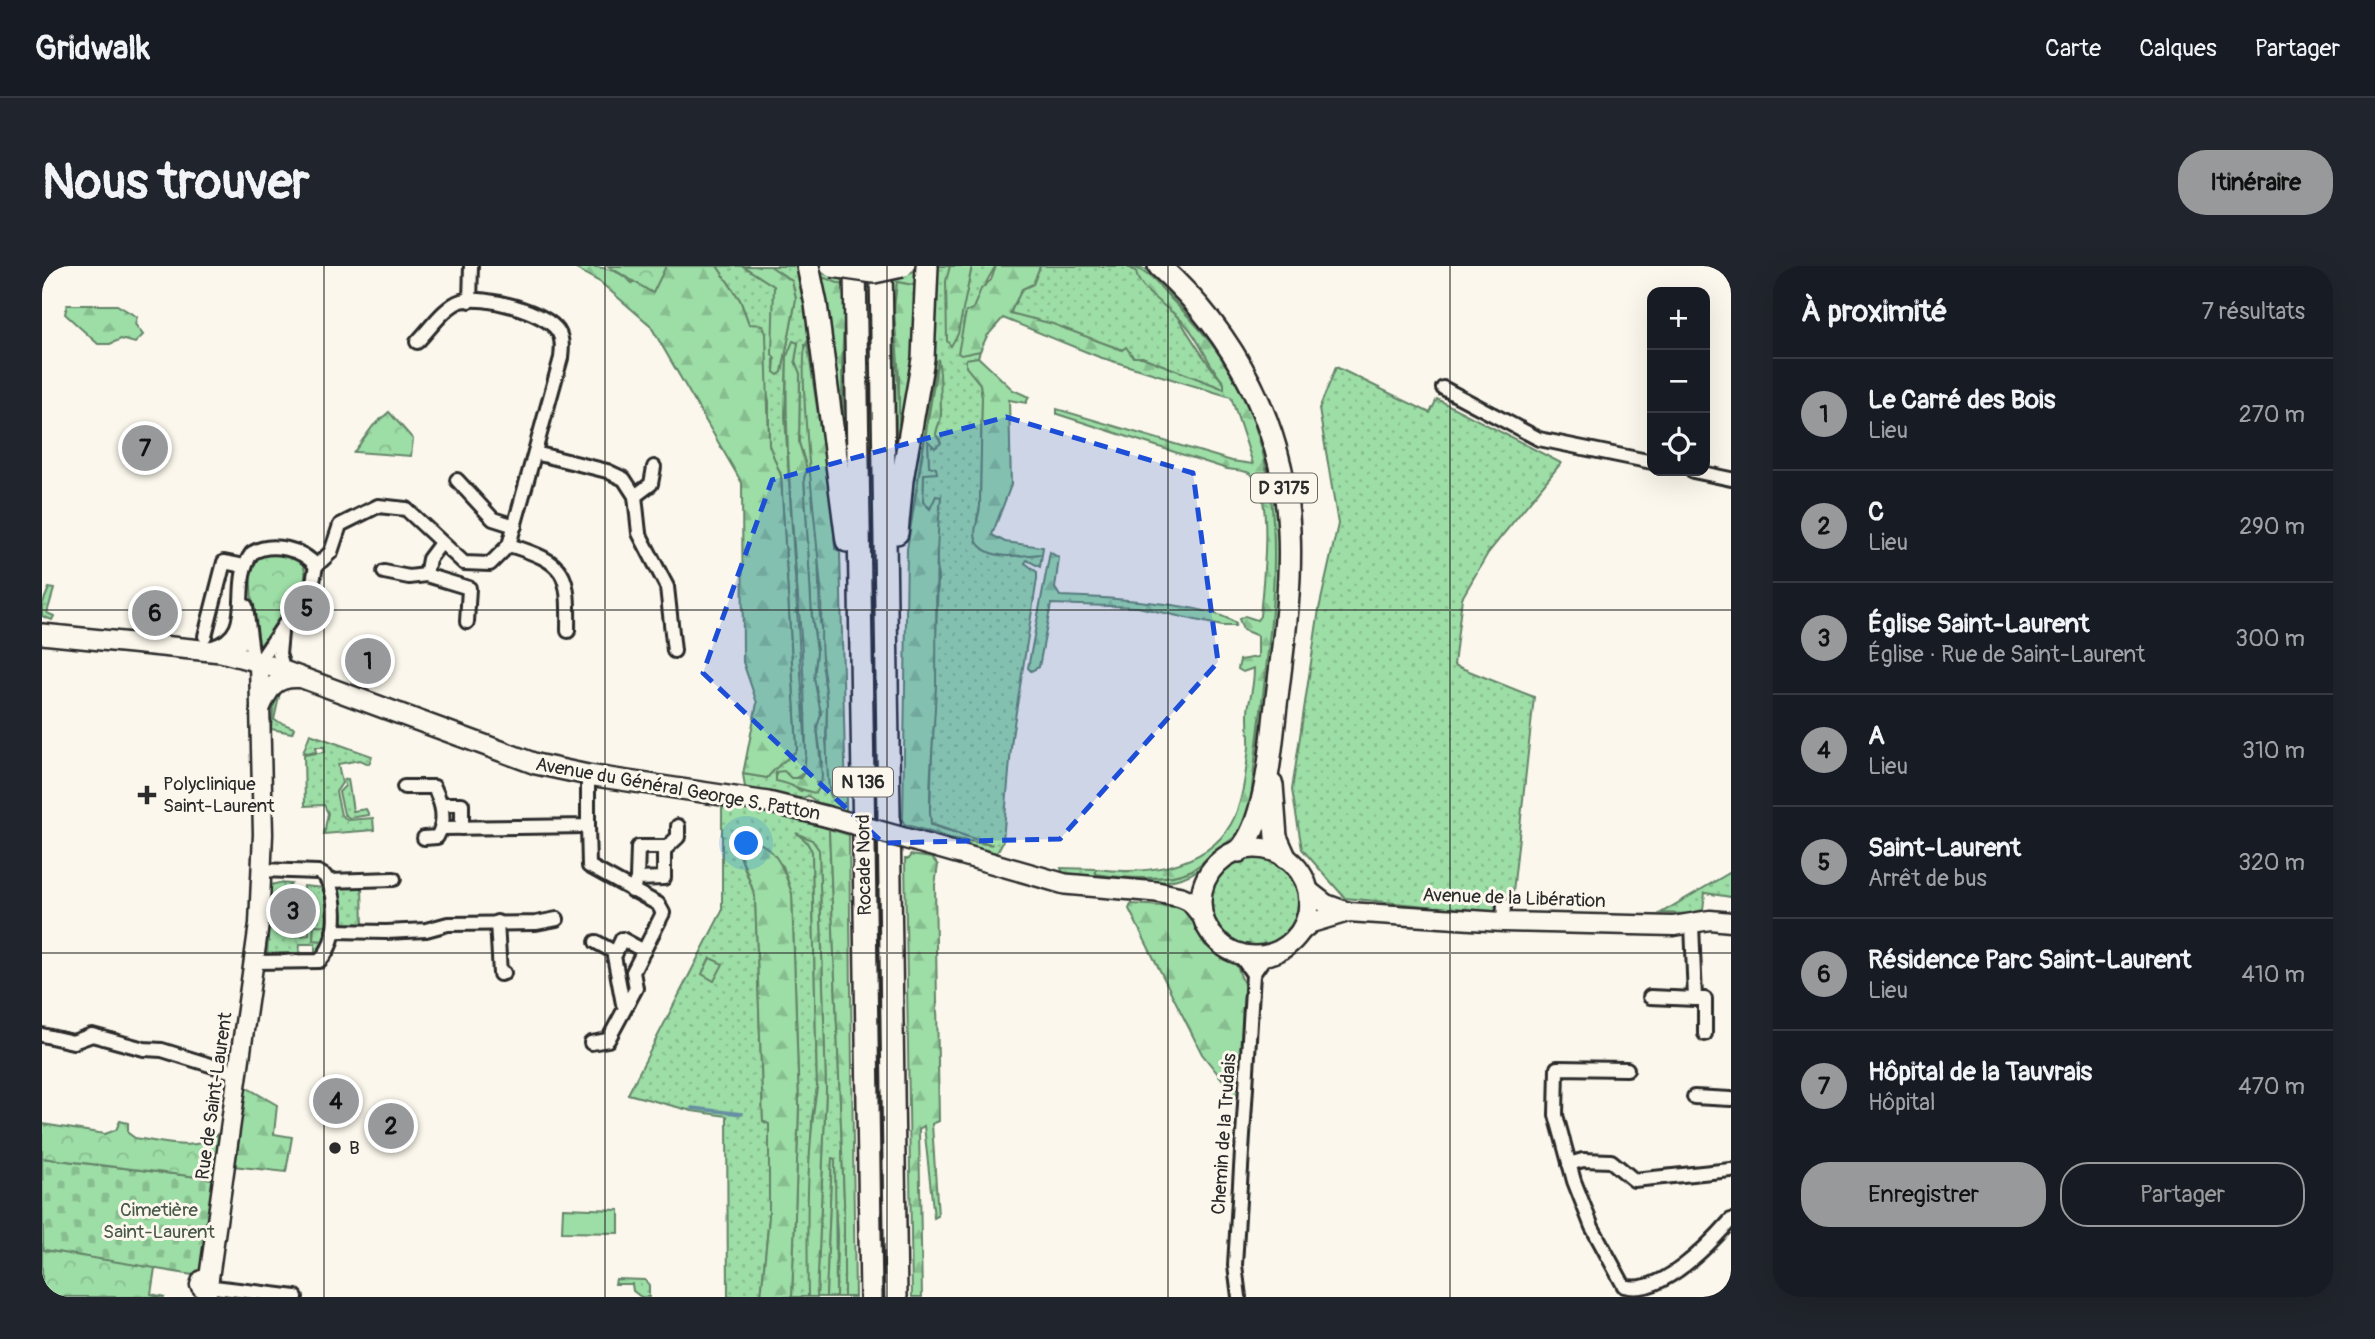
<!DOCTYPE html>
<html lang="fr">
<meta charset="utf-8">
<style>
:root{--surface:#171b24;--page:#20242c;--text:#f1f3f6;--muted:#9ea1a6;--line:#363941;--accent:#98999b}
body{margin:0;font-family:Pangolin,sans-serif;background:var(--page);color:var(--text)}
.controls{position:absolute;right:21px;top:21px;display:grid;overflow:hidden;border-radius:14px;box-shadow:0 7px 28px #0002}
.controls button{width:63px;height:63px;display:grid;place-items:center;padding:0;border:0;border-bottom:2px solid var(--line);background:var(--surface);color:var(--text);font:35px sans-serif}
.you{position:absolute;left:705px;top:578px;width:24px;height:24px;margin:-18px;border:5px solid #fff;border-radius:50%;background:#1a73e8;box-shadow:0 0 0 10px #1a73e833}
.badge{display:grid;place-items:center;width:46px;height:46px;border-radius:50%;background:var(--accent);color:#111;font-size:23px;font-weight:700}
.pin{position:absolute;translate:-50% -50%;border:4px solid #fff;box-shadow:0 2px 7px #0006}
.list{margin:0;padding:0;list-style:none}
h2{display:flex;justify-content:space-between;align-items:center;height:91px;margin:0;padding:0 28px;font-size:30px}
h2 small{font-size:23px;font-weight:400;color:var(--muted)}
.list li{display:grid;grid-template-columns:46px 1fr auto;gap:21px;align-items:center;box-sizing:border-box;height:112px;padding:0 28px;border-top:2px solid var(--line)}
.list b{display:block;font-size:26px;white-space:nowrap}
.list p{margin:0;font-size:23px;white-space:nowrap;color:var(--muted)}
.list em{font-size:23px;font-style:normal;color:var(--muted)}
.actions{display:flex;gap:14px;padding:21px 28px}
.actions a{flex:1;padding:16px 0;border:2px solid var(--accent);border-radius:28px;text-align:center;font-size:24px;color:var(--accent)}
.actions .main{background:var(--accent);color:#111}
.icon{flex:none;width:38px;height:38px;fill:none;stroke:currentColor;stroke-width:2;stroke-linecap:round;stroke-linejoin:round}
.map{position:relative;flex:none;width:1689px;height:1031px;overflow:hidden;border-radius:28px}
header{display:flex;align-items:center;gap:42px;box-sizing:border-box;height:98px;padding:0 35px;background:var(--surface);border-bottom:2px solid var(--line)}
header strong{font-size:33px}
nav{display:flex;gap:38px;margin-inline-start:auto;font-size:24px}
.intro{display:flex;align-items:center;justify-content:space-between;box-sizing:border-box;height:168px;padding:0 42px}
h1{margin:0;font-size:49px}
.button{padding:18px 32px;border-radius:28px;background:var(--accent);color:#111;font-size:24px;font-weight:700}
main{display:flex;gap:42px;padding:0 42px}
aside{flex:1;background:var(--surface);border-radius:28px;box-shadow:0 7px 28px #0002}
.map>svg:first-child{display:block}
.grass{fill:url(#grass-dots);stroke:#648468;stroke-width:2;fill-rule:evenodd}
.forest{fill:url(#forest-firs);stroke:#648468;stroke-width:2}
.cemetery{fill:url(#cemetery-stones);stroke:#648468;stroke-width:2}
.park{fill:url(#park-crowns);stroke:#648468;stroke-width:2}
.garden{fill:#9ddda6;stroke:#648468;stroke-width:2}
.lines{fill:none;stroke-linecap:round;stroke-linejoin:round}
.stream{stroke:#668fa1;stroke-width:3.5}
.street-casing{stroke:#2b2b2b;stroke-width:18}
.secondary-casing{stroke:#2b2b2b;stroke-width:23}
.primary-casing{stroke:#2b2b2b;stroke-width:24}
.highway-casing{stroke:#2b2b2b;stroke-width:26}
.street{stroke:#fbf7ec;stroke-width:12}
.secondary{stroke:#fbf7ec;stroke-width:18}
.primary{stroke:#fbf7ec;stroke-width:19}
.highway{stroke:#fbf7ec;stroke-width:21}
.primary-bridge-casing{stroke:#2b2b2b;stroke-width:24;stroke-linecap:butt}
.highway-bridge-casing{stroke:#2b2b2b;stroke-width:26;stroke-linecap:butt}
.primary-bridge{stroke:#fbf7ec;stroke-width:19}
.highway-bridge{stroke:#fbf7ec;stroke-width:21}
.marked{fill:#1d4ed8;fill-opacity:0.2;stroke:#1d4ed8;stroke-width:5;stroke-dasharray:14 9;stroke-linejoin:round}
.grid{fill:none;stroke:#2b2b2b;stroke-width:2;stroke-opacity:0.55}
.poi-dot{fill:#2b2b2b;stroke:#fbf7ec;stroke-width:2.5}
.labels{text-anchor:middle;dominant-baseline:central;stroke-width:6;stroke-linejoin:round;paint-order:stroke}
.shield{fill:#fbf7ec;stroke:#696865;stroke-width:2}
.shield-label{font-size:18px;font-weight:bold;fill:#2b2b2b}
.poi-label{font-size:19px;fill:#2b2b2b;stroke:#fbf7ec;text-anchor:start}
.street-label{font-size:19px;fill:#2b2b2b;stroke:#fbf7ec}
.park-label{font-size:19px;fill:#48584a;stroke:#fbf7ec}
</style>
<header>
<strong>Gridwalk</strong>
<nav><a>Carte</a><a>Calques</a><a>Partager</a></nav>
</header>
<div class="intro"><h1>Nous trouver</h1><a class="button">Itinéraire</a></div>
<main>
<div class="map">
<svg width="1689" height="1031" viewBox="0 0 1689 1031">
<defs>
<pattern id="grass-dots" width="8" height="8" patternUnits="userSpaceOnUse" patternTransform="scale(1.75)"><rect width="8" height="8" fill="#9ddda6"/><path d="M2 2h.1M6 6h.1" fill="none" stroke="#87be8f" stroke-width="1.8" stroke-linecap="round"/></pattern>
<pattern id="forest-firs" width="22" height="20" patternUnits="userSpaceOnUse" patternTransform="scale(1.75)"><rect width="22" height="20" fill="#9ddda6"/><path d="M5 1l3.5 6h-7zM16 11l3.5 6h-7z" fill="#87be8f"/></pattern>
<pattern id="cemetery-stones" width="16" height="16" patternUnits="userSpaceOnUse" patternTransform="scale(1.75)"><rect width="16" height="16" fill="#9ddda6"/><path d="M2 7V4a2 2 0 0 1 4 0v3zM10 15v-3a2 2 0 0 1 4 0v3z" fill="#87be8f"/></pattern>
<pattern id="park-crowns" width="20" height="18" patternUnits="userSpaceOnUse" patternTransform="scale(1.75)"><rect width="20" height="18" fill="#9ddda6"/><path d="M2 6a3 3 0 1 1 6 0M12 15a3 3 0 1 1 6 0" fill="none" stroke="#87be8f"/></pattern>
</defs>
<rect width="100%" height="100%" fill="#fbf7ec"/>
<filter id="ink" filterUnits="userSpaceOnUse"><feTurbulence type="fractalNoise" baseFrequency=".0143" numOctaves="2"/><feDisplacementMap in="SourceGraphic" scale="14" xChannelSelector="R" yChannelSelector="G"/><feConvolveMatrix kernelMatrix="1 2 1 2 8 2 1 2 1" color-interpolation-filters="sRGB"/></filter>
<g filter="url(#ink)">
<!-- grass -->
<g class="grass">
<path d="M675 0H701L732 20V106H740L754 33 750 15 728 0H758L789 193 798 285 793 283 770 92 767 80 763 79 766 177 776 280 778 357 782 374 780 391 785 437 784 475 791 535 798 539 804 536V546L783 541 766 530 754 534 703 522 701 508 725 512C734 499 744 494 755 484L754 464 739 210 727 179V135L711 61 707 58 698 34ZM756 77 753 95 758 108 757 177 765 203 762 212 770 352 775 385 772 412 779 448 775 461 780 497 773 517 759 525 745 517 762 507 764 487 743 150 745 90Z"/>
<polygon points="821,0 832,0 847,1016 836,1016"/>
<path d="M893 0H908L905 42 914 73 930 0H954C952 2 931 40 931 43L924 46 921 59 929 86 938 85 936 91 925 93 938 118 940 131 938 241 935 253 938 280 960 289 1000 288 998 301 985 294 983 297 995 306V313L970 471 961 575 955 587 928 583 863 563 862 558 908 572 947 578 889 558 888 547 896 313 894 276 899 231 889 243 881 236 882 208 887 206 886 175 890 176V180L898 174 894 169C894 161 900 154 899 147 898 135 897 115 897 102H893L871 245 868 258 863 257Z"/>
<path d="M998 0H1084C1131 25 1148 81 1182 117V123L1100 91H1091L1088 86 968 47 980 23 991 18Z"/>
<path d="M1090 0C1110 0 1130 26 1143 40 1205 105 1237 197 1238 286 1239 330 1229 373 1226 417 1224 462 1220 540 1194 576 1190 582 1181 583 1176 587 1165 596 1155 607 1142 611 1105 624 1057 613 1021 608L1019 602 1054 603V608C1081 612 1112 615 1139 608 1153 604 1162 593 1174 585 1180 580 1191 577 1195 570 1221 529 1214 475 1220 430 1237 296 1249 179 1159 66 1140 42 1117 15 1090 0Z"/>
<path d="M874 4 878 7 875 98 852 233 854 159 851 14ZM855 16 876 20 875 84 859 177 852 44Z"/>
<path d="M780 7 804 15V194L777 9ZM790 16 801 19 803 26 801 159Z"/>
<polygon points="1294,101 1388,147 1395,133 1519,197 1446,287 1420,332 1412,399 1492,431 1469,645 1445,646 1303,632 1260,583 1250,524 1277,343 1296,258 1277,143"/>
<polygon points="7,322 12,323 5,347 12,350 10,354 0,350 0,339"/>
<polygon points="238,426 232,454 252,462 250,467 229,463 233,428"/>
<polygon points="268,468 330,490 327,498 318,494 296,498 300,517 294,526 299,549 306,554 331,552 332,564 282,568 286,547 282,539 263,540 262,489 283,486 282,481 274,481 274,486 261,487"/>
<polygon points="306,513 311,545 324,543 327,549 307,552 302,548 297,526 303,520 302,514"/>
<polygon points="680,541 739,549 787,563 802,934 802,1031 794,1031 795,969 790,892 784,1031 775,1031 784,824 777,584 770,574 764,575 770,585 775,822 770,851 766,1031 750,1031 757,840 750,628 741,600 704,570 692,567 691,572 713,630 721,855 727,858 727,951 719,1031 686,1031 685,850 650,845 586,828 680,645"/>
<circle cx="1214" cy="637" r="46"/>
<polygon points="1689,606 1689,631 1663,627 1661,644 1645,648 1619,647"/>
<polygon points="237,617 249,618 246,622 247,632 238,642 237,656 240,657 240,665 244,666 244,671 267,669 266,648 260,647 262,620 282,622 287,637 287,660 272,659 271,674 285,675 273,687 273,678 258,678 257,691 225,690 229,619"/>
<polygon points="320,620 321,659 304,659 297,650 294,621"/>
<polygon points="574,1013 603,1014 607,1019 607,1031 599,1031 591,1025 590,1018 573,1018"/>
</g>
<!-- forest -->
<g class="forest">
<path d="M529 0C552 0 574 0 590 17L605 0H675L698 34 707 58 721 59 724 68 727 179 739 210 755 484C744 494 734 500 725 512L701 508 715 437 701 396 700 217 608 59 558 16Z"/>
<polygon points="701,0 728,0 750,15 754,33 740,106 736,109 732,106 733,93 730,88 732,20"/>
<polygon points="908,0 930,0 916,68 909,80 905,75 904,15"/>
<path d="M954 0H998L991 18 980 23 968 47 1011 58 1080 84 1084 81 1091 91H1100L1182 123V117C1165 98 1157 70 1138 53 1126 41 1095 24 1094 5L1084 0C1105 0 1123 28 1137 41 1279 180 1224 362 1209 533 1202 566 1201 565 1175 584 1166 590 1160 599 1150 604 1125 616 1080 612 1054 608V603C1099 609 1163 603 1189 558 1201 537 1204 505 1207 481 1208 468 1204 451 1207 438 1210 426 1212 415 1212 402L1201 406 1196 403 1198 394 1216 391V370L1201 364 1197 353 1203 350 1215 354 1218 350C1220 323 1234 221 1207 207 1201 204 1191 204 1185 203L1015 148V143L1190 195 1211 198 1189 131 1057 91 961 52 945 70 938 85 919 89 916 87 924 46 931 43 939 23 949 14Z"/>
<polygon points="783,12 801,19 803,26 800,100 801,170 779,15"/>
<polygon points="855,16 876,20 876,59 857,174 857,111 852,44"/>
<polygon points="25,39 75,39 95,51 93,58 101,69 93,77 79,73 68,78 56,78 23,48"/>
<path d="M751 75 756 77 753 95 758 108 757 177 765 203 762 212 770 352 775 385 772 412 779 448 775 461 780 510 779 516 774 517 777 522 774 527C759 525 748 517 734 515V506L742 505 749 512H759L762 507 764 487C763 354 741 223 745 90Z"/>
<path d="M765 76 791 246 793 283 798 285 804 536 798 540C793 536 790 534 788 528 783 500 785 468 785 440 785 424 781 408 780 392 778 370 780 347 779 324 777 288 753 94 765 76Z"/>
<path d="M936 91 971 124 987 131 984 137 967 134 969 219 950 269 963 276 1001 281 1000 288C983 289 952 295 938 280 927 268 938 252 938 239 939 203 939 167 940 131L938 118 924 101V93Z"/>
<path d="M896 93C900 111 898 130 899 148 900 154 894 161 894 169L899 177 893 182 886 175 887 200 894 202 895 207 882 208 881 236 888 243 894 230 899 231C892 293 895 356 894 418 893 461 887 504 888 547L889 559 951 579 908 572 862 558 861 555 865 283Z"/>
<path d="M1008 286 1017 292 1013 322 1018 330C1052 331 1172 337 1194 358L1193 360H1180L1096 341 1009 338 997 401 989 405 986 402Z"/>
<polygon points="787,563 807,569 813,1031 802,1031 802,934"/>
<path d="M691 567C731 577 738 591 750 628L757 840 750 1031H719L727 951V858L721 855 713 630Z"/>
<path d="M754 567 770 574 777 584 784 824 775 1031H766C765 962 764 890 775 822L770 585 764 575Z"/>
<polygon points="868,589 890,592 896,599 893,619 897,855 890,858 896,950 892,952 882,860 877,863 880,1031 870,1031 863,593 867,593"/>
<polygon points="1089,638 1138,641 1148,647 1163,679 1195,700 1204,724 1200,833 1196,833 1160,788 1087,643"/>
<polygon points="202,820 235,839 232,868 250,871 244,906 191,900"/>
<polygon points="790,892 793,893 794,1031 784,1031"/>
</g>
<!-- cemetery -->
<polygon class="cemetery" points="0,892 172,913 157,1010 1,984"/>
<!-- park -->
<g class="park">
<polygon points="566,0 624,0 611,27"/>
<polygon points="347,146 371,173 369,190 312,186 331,160"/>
<path d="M218 287C239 286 270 288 262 317L221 382 213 379 208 306 209 297Z"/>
<polygon points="272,659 287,660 285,675 271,674"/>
<path d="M78 855 86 857V867L93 872C122 876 155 888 178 866L172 913 0 892V858L63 868 74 864Z"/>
<polygon points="0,977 2,984 113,1002 109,1028 123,1031 0,1031"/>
</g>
<!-- garden -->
<g class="garden">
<polygon points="668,692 681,698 672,715 660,708"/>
<polygon points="521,942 577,944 577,967 520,966"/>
</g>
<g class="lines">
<!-- stream -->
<polyline class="stream" points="650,842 700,848"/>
<defs>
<g id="street">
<polyline points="428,35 429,0"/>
<polyline points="1401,122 1497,173 1610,196"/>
<polyline points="493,187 565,205 582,213 593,230 597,267 625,321 632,385"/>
<polyline points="1651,205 1689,213"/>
<polyline points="415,214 451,253 473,260"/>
<polyline points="593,230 609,218 612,201"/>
<polyline points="399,277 387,293 384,309 427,322 425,356"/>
<path d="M467 279C525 297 527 306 526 365"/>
<polyline points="342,306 367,311 384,309"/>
<polyline points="204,340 211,394"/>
<polyline points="239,367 237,388 243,407"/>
<polyline points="163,370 182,296 202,300"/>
<path d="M168 382C218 369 186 319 210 287 229 275 261 283 274 300"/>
<polyline points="180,386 198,378 205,358"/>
<path d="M217 396 271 316 274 300 289 286 298 259 336 240 364 243 422 297 448 298 467 279 519 92C520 83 521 73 516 65 502 45 443 29 419 35 403 40 387 64 375 76"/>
<path d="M362 521H392C400 538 405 554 395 571L382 572"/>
<polyline points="400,538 420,538 420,562"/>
<polyline points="546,560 547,600 616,638 621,647 591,706 594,722 566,774 549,777"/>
<polyline points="400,562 546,560 546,509"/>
<polyline points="622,584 636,571 636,560"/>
<polyline points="286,615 352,613"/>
<polyline points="590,625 595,613 596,581 622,581 622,612 595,613"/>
<polyline points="455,656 458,708 462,707"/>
<polyline points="1461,656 1462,639"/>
<polyline points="291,665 344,666 384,664 406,658 494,657 515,653"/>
<polyline points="554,676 574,687"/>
<polyline points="1197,688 1211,708"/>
<path d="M213 696 277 695C297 677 297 632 283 610L276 606 220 604"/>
<polyline points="1211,708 1224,689"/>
<polyline points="1608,731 1653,733 1650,658"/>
<polyline points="1653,733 1663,733 1663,768"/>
<polyline points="586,737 581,738 572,690 580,673 602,685"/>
<polyline points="0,769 31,776 50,769 102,783 120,784 197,808"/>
<path d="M1585 803 1515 802 1514 849 1532 915 1550 961 1582 1020C1618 1031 1668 978 1689 954"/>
<polyline points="1652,831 1689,833"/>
<polyline points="1527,898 1541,894 1569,895 1592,914 1689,904"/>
<polyline points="172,1021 254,1031"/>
<polyline points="1197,1031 1193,999 1211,708"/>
</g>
<g id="secondary">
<path d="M218 443C227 423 232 411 256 412"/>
<polyline points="1266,624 1284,638 1306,646"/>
<polyline points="1258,666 1269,657 1306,646 1461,656 1632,660 1668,654 1689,656"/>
<polyline points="167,1012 217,658 221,568 217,396"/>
<polyline points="165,1027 158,1019 160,1014 167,1012"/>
</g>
<g id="primary">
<polyline points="0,368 179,386 217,396 494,498 546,509 726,536 787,551"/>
<polyline points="876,576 1023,618 1115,626 1139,631 1148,635 1161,651"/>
<circle cx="1213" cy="636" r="54"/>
</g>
<g id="highway">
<polyline points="766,0 774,38 805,275"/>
<polyline points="813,0 829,1031"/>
<polyline points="839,0 854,1031"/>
<path d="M1117 0C1193 68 1242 161 1247 264 1250 325 1240 387 1233 448 1229 484 1223 560 1197 585"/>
<polyline points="855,267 860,214 881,93 885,0"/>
<polyline points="1230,519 1234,571 1243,591"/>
</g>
</defs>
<!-- street casing -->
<use href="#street" class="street-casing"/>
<!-- secondary casing -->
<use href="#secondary" class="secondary-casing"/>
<!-- primary casing -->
<use href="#primary" class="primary-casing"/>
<!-- highway casing -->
<use href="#highway" class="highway-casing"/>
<!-- street -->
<use href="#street" class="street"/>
<!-- secondary -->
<use href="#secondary" class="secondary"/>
<!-- primary -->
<use href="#primary" class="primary"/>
<!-- highway -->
<use href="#highway" class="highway"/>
<defs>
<polyline id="primary-bridge" points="787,551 876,576"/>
<polyline id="highway-bridge" points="790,0 832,6 860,0"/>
</defs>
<!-- primary-bridge casing -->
<use href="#primary-bridge" class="primary-bridge-casing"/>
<!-- highway-bridge casing -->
<use href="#highway-bridge" class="highway-bridge-casing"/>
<!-- primary-bridge -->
<use href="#primary-bridge" class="primary-bridge"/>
<!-- highway-bridge -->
<use href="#highway-bridge" class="highway-bridge"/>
</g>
</g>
<!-- marked area -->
<path class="marked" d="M964 151 1151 207 1176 396 1018 573 841 577 661 407 730 214Z"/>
<!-- grid -->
<path class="grid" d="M282 0V1031M563 0V1031M845 0V1031M1126 0V1031M1408 0V1031M0 344H1689M0 687H1689"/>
<!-- markers -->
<g class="poi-dot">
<path d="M101.5 518.5h7v7h7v7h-7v7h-7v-7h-7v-7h7z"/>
<circle cx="293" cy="882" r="7"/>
</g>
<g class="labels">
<!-- shield labels -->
<g class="shield">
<rect x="1209" y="207.5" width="66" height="29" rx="5"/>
<rect x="791" y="501.5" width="60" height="29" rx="5"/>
</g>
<g class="shield-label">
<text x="1242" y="222">D 3175</text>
<text x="821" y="516">N 136</text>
</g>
<!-- poi labels -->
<g class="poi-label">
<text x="121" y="518">Polyclinique<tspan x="121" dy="22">Saint-Laurent</tspan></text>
<text x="307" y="882">B</text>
</g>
<!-- street labels -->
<g class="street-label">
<text transform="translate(636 523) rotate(10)">Avenue du Général George S. Patton</text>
<text transform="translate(822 599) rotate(-91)">Rocade Nord</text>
<text transform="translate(1472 632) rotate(2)">Avenue de la Libération</text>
<text transform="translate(172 830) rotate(-82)">Rue de Saint-Laurent</text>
<text transform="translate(1182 868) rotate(-86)">Chemin de la Trudais</text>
</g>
<!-- park labels -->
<g class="park-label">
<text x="117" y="944">Cimetière<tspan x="117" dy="22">Saint-Laurent</tspan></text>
</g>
</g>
</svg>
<div class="controls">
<button>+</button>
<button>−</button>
<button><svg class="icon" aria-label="locate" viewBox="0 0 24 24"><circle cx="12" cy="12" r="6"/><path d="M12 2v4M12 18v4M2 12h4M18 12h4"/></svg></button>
</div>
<div class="you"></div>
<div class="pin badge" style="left:326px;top:395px">1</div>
<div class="pin badge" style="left:349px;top:860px">2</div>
<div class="pin badge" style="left:251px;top:645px">3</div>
<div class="pin badge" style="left:294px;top:835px">4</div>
<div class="pin badge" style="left:265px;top:342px">5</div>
<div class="pin badge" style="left:113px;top:347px">6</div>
<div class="pin badge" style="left:103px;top:182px">7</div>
</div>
<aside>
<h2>À proximité<small>7 résultats</small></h2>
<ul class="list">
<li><span class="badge">1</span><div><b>Le Carré des Bois</b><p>Lieu</p></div><em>270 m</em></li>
<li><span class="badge">2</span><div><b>C</b><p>Lieu</p></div><em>290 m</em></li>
<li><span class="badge">3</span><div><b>Église Saint-Laurent</b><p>Église · Rue de Saint-Laurent</p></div><em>300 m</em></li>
<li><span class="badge">4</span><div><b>A</b><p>Lieu</p></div><em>310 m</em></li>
<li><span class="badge">5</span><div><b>Saint-Laurent</b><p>Arrêt de bus</p></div><em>320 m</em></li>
<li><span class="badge">6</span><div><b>Résidence Parc Saint-Laurent</b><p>Lieu</p></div><em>410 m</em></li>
<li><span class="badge">7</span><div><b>Hôpital de la Tauvrais</b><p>Hôpital</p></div><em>470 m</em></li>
</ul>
<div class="actions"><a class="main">Enregistrer</a><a>Partager</a></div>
</aside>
</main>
